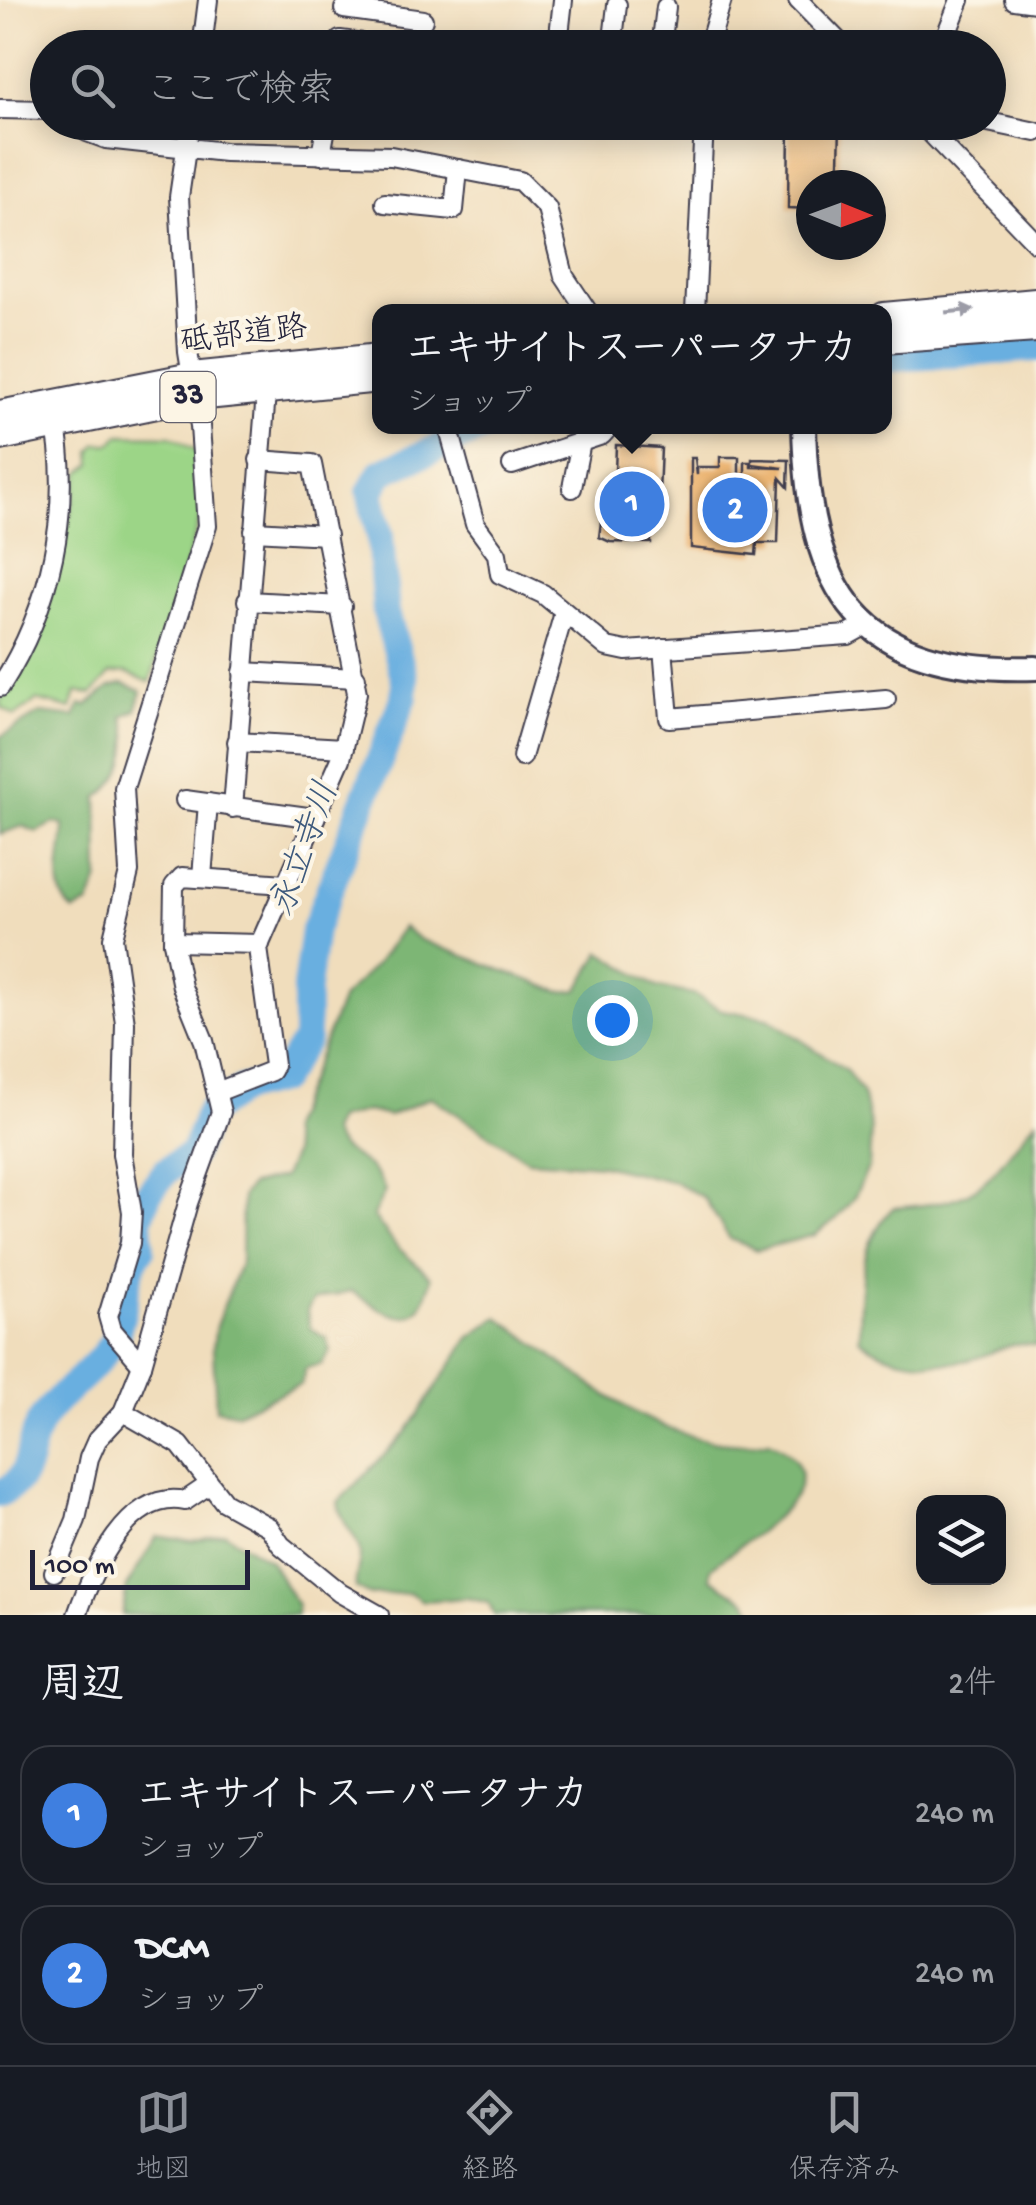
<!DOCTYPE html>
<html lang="ja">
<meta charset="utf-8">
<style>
:root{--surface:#171b24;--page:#242831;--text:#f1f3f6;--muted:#9ea1a6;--line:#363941;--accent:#8c9099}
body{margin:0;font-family:"Gochi Hand","Klee One",sans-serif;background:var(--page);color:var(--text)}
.controls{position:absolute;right:30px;bottom:30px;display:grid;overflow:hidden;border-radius:20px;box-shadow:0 5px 25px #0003}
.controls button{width:90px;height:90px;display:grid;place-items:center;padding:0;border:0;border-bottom:2px solid var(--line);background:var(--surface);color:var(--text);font:50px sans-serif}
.compass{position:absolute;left:796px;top:170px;width:90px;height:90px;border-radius:50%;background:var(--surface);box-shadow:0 5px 25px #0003;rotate:91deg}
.scale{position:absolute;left:30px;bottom:25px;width:220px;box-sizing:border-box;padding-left:10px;border:5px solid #22223b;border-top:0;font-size:28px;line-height:35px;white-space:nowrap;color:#22223b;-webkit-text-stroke:8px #fcf5e5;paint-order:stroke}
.you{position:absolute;left:612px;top:1020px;width:35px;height:35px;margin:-25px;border:8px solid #fff;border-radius:50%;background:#1a73e8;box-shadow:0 0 0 15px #1a73e833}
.badge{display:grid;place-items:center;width:65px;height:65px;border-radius:50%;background:var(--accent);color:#fff;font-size:32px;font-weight:700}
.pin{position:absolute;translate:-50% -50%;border:5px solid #fff;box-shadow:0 2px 10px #0006}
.popup{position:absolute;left:372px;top:304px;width:520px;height:130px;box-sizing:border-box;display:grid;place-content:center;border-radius:20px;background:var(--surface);filter:drop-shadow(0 2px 8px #0005);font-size:32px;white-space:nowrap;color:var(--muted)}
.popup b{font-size:38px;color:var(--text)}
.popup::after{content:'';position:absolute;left:50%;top:100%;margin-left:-20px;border:20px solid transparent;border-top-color:var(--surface)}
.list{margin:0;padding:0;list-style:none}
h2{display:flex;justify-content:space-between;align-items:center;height:130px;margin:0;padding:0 40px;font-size:42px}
h2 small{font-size:32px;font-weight:400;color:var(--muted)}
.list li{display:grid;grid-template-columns:65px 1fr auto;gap:30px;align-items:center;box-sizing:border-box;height:140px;margin:0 20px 20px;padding:0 20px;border:2px solid var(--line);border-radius:30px}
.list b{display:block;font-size:38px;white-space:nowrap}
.list p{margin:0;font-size:32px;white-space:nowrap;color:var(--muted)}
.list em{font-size:32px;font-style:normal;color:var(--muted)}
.icon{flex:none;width:55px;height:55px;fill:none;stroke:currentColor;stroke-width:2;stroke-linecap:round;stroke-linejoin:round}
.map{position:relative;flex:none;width:1036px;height:1615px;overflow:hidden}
.search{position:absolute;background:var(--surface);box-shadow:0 5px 25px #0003;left:30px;right:30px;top:30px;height:110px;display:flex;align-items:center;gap:25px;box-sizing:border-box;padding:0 35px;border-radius:55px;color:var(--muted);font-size:38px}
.sheet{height:450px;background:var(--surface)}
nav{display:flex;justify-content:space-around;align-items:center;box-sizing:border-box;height:140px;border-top:2px solid var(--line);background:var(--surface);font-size:28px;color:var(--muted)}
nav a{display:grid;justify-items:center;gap:5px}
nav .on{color:var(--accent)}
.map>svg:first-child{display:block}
.green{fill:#9cd587;stroke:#5f7c61;stroke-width:2.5}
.forest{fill:#7db674;stroke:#506c58;stroke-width:2.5}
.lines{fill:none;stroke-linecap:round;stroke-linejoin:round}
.river{stroke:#69afe0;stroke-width:28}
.building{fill:#ecb675}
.minor-casing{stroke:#413e4e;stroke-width:22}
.tertiary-casing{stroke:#413e4e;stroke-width:28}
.trunk-casing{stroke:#413e4e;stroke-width:32}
.minor{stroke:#fff;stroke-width:18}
.tertiary{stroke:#fff;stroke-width:22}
.trunk{stroke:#fff;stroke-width:28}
.oneway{fill:#9c9ca7}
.labels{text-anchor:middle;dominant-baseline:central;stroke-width:8;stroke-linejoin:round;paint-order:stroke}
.shield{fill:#fcf5e5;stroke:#63616e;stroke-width:2.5}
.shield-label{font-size:30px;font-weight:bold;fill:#22223b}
.street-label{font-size:32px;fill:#22223b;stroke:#fcf5e5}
.water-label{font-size:35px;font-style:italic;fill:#3e5a7d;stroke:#fcf5e5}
</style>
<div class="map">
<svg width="1036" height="1615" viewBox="0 0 1036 1615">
<rect width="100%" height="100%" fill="#fcf5e5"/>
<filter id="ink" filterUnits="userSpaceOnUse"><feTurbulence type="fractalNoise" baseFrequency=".01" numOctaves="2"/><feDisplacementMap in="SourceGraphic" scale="20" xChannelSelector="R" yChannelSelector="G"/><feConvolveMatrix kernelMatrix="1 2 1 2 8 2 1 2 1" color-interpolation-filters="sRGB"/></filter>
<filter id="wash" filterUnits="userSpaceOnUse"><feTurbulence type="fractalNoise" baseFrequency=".0048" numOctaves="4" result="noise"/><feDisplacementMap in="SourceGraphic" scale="40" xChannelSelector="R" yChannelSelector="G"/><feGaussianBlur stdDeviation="2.25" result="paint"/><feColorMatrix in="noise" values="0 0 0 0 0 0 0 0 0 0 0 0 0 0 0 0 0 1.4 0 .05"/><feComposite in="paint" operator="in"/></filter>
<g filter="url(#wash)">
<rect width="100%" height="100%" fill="#f0ddbc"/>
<!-- green -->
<path class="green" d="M120 435 171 436 198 452 204 506 150 682 125 672 110 674 92 694 76 692 71 709 37 700 15 716 0 706V701C48 627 59 555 80 473L92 464 91 452 97 444H110Z"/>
<!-- forest -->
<g class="forest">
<path d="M123 683 142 691 136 710 123 716C134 746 124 780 98 797L99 879 89 904 74 911C48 892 64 854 64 825L54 823 37 832 23 826 0 834V737L40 713 75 717 81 704 86 706 110 687Z"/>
<path d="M403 927 421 940 561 992 578 990 601 952 657 987 693 994 722 1010 768 1018 846 1070 863 1094 871 1129 869 1166 854 1198 837 1218 815 1235 757 1250 730 1239 704 1198 675 1182 602 1165 528 1160 431 1097 389 1116 367 1111 337 1119 331 1132C342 1160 372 1155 385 1191L373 1216 397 1247 431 1277C420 1341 386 1313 351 1291L313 1300 307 1311 310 1328 327 1338 330 1351 322 1364 306 1368 301 1384 237 1413 216 1409 213 1348 216 1326 241 1261 242 1196 251 1185 283 1177 293 1154 289 1129 342 998 377 963Z"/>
<path d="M1036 1120V1346C1009 1339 995 1354 970 1360 935 1367 884 1362 859 1338 861 1291 857 1244 893 1208 984 1201 980 1188 1036 1120Z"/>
<path d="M498 1317C578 1371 665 1460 769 1441 855 1483 743 1539 711 1568L710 1578 747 1601 757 1615H494L489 1603 467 1598 423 1601 410 1593 370 1595 356 1588C354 1576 360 1567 360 1555 360 1536 341 1528 338 1502L406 1433 469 1338Z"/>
<polygon points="225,1533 270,1561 297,1605 296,1615 122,1615 127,1586 157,1536 192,1541"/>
</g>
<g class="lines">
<!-- river -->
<g class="river">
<polyline points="884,359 1036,348"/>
<path d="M0 1493C35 1479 25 1450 39 1424 58 1391 99 1370 115 1337 128 1308 121 1276 141 1250L139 1221 148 1194 167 1170 193 1153 209 1112 243 1089 280 1080 306 1040V988L314 930 404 697 405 680 386 612 380 536 370 492 382 472 488 426"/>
</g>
</g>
<g id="blocks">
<!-- building -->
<g class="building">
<polygon points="789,122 840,122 839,166 854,166 853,185 811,185 811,209 788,208"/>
<polygon points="616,445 661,448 658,516 651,516 651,543 610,542 599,537 604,500 614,499"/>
<polygon points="720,457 739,457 739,475 745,475 745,462 751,462 751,467 783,468 752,464 752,459 789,460 788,487 780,478 778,543 757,543 756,555 691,548 691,458 695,458 697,475 697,467 720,467"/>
</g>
</g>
</g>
<g filter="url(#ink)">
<use href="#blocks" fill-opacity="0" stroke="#413e4e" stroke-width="2.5"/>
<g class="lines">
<defs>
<g id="minor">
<polyline points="563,0 558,44 592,48"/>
<polyline points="798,0 845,48"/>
<polyline points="1014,0 1036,3"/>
<polyline points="344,9 423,20"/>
<polyline points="340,40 401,48"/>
<polyline points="202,48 208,0"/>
<polyline points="612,48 617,5"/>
<polyline points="661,48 666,7"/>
<polyline points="708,48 722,0"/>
<polyline points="941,48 960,0"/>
<polyline points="0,109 48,110"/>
<polyline points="78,122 87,132 106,139 225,152 391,156 520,181 547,208 564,276 588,312"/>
<polyline points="920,122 1036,243"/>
<polyline points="988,122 1036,132"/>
<polyline points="321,155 327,122"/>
<polyline points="385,203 454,210 458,169"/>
<polyline points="695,312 704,122"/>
<polyline points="448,426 475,524 497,554 500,574 543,594 607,647 626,651 848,635 868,624"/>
<polyline points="512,465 602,435 610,426"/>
<polyline points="572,488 581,442"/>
<polyline points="254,531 327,535"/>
<polyline points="247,601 342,606"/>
<polyline points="663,648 669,718 886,699"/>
<polyline points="243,672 356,678"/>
<path d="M0 687C51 608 73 508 54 415"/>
<polyline points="237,742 344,748"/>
<polyline points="522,757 564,613"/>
<polyline points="185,800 315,818"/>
<polyline points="233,808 267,380"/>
<polyline points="202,877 208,803"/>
<polyline points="173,942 260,944"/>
<polyline points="217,1092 271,1071 274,1065 258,948 341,759 357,693 312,464 259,460"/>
<polyline points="142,1365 112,1330 108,1316 130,1243 132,1212 122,1154 125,1023 113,938 129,872 124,788 207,526 200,426 188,352 179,197 190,122"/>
<polyline points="123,1412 180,1445 224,1502 269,1527 281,1545 340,1593 379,1615"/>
<polyline points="54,1572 76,1520 89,1458 97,1440 123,1412 142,1365 188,1203 221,1112 204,1041 182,987 173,942 174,886 182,877 286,884"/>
<path d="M77 1615C93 1570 128 1489 185 1501L207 1486"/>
</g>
<path id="tertiary" d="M804 426C808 592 858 674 1036 668"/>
<g id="trunk">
<polyline points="884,317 1036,303"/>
<polyline points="884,339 1036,328"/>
<polyline points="0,415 192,377 380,358"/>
<polyline points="0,436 196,396 380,378"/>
</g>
</defs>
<!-- minor casing -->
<use href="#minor" class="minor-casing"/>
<!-- tertiary casing -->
<use href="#tertiary" class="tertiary-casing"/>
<!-- trunk casing -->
<use href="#trunk" class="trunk-casing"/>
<!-- minor -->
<use href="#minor" class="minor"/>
<!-- tertiary -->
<use href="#tertiary" class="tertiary"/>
<!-- trunk -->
<use href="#trunk" class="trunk"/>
</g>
<!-- one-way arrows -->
<defs><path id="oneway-solid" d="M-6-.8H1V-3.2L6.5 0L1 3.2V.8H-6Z" transform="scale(2.5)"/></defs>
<use class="oneway" href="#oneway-solid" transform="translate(960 311) rotate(-6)"/>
</g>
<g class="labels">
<!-- shield labels -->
<rect class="shield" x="160.5" y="372" width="55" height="50" rx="8"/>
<g class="shield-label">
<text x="188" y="397">33</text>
</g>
<!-- street labels -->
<g class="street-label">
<text transform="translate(244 337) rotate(-7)">砥部道路</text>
</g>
<!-- water labels -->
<g class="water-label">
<text transform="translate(307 850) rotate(-70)">永立寺川</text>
</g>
</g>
</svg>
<div class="controls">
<button><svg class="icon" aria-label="layers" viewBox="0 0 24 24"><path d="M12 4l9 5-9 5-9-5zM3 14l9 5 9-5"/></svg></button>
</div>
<svg class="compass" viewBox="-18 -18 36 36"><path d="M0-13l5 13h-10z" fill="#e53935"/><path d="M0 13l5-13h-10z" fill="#9ea1a6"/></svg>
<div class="scale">100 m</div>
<div class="you"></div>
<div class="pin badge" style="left:632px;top:504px;background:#3f7fe0">1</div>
<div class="popup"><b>エキサイトスーパータナカ</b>ショップ</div>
<div class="pin badge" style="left:735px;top:510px;background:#3f7fe0">2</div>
<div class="search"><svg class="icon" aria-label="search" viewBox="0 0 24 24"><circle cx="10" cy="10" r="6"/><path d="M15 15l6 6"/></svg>ここで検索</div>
</div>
<section class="sheet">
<h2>周辺<small>2件</small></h2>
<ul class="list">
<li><span class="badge" style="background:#3f7fe0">1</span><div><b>エキサイトスーパータナカ</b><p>ショップ</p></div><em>240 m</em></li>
<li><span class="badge" style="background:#3f7fe0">2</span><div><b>DCM</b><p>ショップ</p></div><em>240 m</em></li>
</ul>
</section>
<nav>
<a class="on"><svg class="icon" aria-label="map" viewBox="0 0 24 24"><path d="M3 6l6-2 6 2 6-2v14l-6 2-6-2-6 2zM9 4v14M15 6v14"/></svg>地図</a>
<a><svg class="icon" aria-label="directions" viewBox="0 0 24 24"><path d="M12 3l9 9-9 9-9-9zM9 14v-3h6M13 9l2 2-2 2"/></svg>経路</a>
<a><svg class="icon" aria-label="saved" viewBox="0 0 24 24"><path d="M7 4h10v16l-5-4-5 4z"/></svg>保存済み</a>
</nav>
